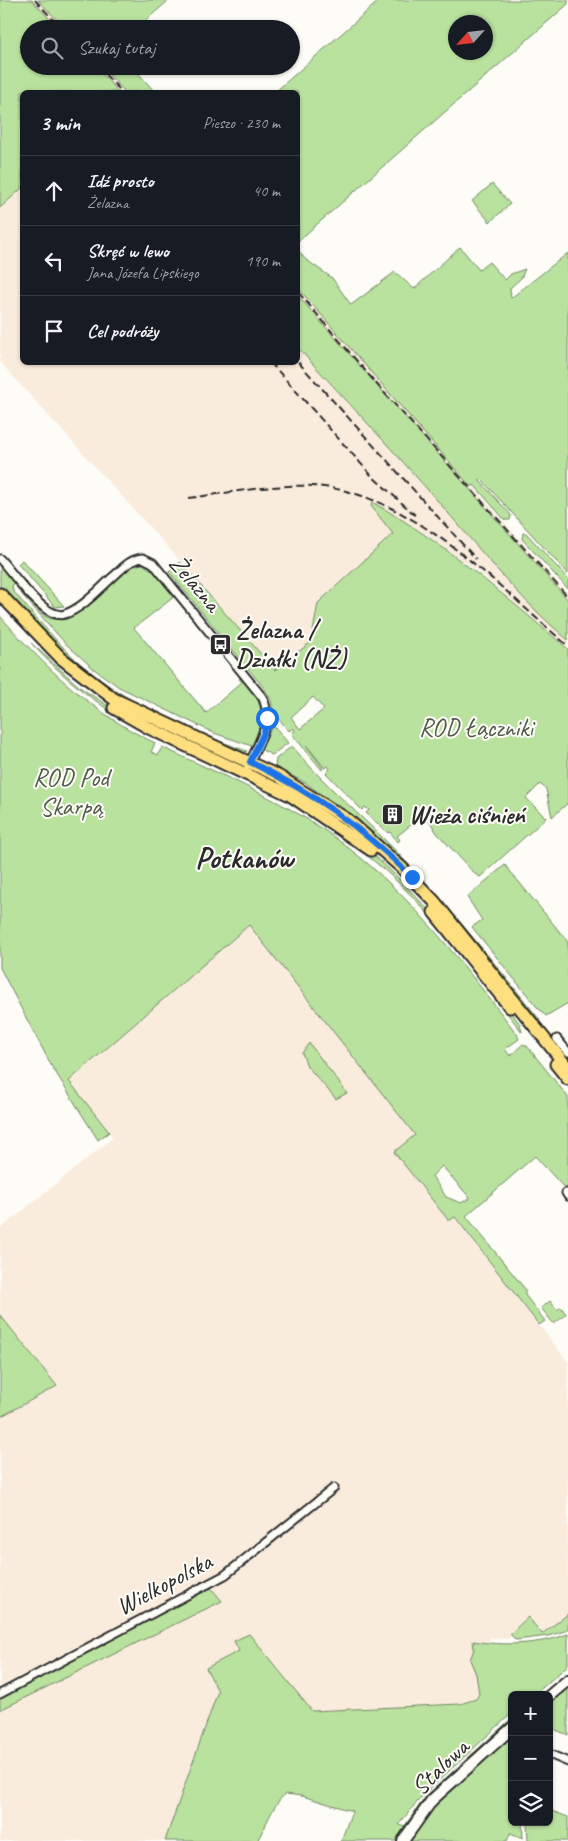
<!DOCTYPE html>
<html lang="pl">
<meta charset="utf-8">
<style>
:root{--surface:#171b24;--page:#20242c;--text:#f1f3f6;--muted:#9ea1a6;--line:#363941}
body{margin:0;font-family:Caveat,sans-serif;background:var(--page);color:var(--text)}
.controls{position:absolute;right:15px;bottom:15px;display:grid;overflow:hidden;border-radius:8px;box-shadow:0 1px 4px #0004}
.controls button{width:45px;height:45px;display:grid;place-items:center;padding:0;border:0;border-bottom:1px solid var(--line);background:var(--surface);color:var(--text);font:25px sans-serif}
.compass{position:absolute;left:448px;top:15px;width:45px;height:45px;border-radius:50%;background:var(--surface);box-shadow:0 1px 4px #0004;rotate:243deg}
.stop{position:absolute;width:15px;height:15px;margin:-11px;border:4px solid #1a73e8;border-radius:50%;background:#fff}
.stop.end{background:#1a73e8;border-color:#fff;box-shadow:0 1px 5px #0008}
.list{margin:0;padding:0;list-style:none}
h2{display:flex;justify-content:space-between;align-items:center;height:65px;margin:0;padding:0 20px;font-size:21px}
h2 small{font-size:16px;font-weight:400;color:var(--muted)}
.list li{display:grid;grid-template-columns:32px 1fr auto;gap:15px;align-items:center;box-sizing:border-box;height:70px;padding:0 20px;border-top:1px solid var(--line)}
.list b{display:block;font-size:19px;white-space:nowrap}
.list p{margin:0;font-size:16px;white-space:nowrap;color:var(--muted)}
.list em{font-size:16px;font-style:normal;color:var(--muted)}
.icon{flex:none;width:28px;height:28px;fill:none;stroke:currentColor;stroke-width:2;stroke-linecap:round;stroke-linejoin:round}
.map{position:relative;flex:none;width:568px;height:1841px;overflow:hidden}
.search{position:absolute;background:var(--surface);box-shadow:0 1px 4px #0004;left:20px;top:20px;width:280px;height:55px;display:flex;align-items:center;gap:12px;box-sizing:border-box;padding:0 18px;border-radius:28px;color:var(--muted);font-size:19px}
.panel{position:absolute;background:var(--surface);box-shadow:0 1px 4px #0004;left:20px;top:90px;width:280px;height:275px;border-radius:8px}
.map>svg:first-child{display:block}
.built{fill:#f9ecdd}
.green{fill:#b9e29e;stroke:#728664;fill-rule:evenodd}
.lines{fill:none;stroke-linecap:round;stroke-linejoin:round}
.street-casing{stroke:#2b2b2b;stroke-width:11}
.secondary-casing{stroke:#2b2b2b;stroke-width:14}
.primary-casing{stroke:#2b2b2b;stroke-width:15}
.street{stroke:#fdfcf7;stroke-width:7}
.secondary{stroke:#fdfcf7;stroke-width:10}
.primary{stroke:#fedf80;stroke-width:11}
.rail{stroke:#2b2b2b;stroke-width:2;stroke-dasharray:8 4;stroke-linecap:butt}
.route{stroke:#1a73e8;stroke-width:6}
.labels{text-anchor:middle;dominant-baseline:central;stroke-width:4;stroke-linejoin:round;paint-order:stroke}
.street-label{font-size:25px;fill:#2b2b2b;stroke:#fdfcf7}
.poi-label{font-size:25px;font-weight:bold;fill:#2b2b2b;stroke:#fdfcf7;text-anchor:start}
.park-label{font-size:25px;fill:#4e5948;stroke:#fdfcf7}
.district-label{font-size:30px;font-weight:bold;fill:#2b2b2b;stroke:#fdfcf7}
</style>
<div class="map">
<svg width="568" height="1841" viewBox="0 0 568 1841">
<rect width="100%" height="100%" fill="#fdfcf7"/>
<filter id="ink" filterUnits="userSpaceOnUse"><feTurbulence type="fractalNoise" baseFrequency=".02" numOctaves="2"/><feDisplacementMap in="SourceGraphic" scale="10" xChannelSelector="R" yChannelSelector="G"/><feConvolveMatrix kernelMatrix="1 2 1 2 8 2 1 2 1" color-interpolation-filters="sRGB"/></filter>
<g filter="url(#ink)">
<!-- built -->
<g class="built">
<polygon points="32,0 38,0 66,29 59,29"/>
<polygon points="94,66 101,66 125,92 119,92"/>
<polygon points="22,188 22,362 298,362 298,348 434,497 491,563 553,628 568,640 568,649 480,573 414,526 371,507 393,534 318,603 311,642 275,670 176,556 0,362 0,208"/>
<polygon points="298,288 568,594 568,600 353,360 298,296"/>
<polygon points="249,925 415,1135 395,1152 449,1221 454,1217 568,1362 568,1614 542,1634 528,1617 510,1634 513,1637 504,1639 490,1637 488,1703 312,1711 249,1634 218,1691 190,1767 214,1841 0,1841 0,1417 57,1386 0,1315 0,1229 113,1138 69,1082"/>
</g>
<!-- green -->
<g class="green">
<polygon points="0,0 32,0 59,29 29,29 29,66 94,66 119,92 22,92 22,188 0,208"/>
<polygon points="38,0 169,0 136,29 66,29"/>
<path d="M380 0H568V4L298 241V92H275ZM456 22H486V52H456Z"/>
<polygon points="101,66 132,66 154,91 125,92"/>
<polygon points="492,184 510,204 490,222 472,201"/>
<polygon points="460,247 479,270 489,262 505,280 511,274 525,269 521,278 510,288 511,298 568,253 568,574 481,479 479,480 511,515 510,520 505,520 474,485 471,487 298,288 298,250 305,259 332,278 351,305 395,272 414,289"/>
<path d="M298 296 568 600V640C519 599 478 547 436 499 391 448 344 398 298 348Z"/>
<path d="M372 502C447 544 503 595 568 649V803L552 817 546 789 540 784 526 798 546 818 480 877 475 874 437 833 425 814 397 836 400 840 398 842 390 832 388 833 366 813 369 810 365 807 362 810 326 773 330 769 328 766 325 768 306 745 323 768 322 770 292 734 295 730 293 728 289 731 273 712 271 700 264 688 169 572 180 562 275 670 311 642 318 603 393 534 371 506ZM313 697 324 709 300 729 291 717Z"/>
<polygon points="523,533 526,533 568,579 568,589 522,539"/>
<polygon points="22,560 64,606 55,607 18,564"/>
<path d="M143 564 156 573 175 596 134 628 206 713 242 682 239 679 242 677C263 704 267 713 252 746L214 733 119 687 94 669 65 643 18 590 19 588C28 598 37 613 49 618 72 628 115 581 132 566Z"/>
<path d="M0 566 14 582 12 587 13 591C33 614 53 638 75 659 122 702 188 731 247 751L243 753 129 704 73 664 0 589Z"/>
<path d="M0 616C45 667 93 714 155 743L151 752 158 755 162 747C225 777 291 803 346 846 414 898 465 967 517 1034L519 1039 505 1049 510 1056 523 1044 527 1046 568 1097V1192L535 1156 466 1216 525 1289V1295L545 1321 539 1325 455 1217 449 1221 394 1152 415 1135 249 925 69 1081 109 1132 98 1140 51 1065 0 968ZM442 1166 470 1198 461 1203 446 1197 432 1176Z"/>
<path d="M31 643 81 688 158 739C109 714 68 683 31 643Z"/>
<polygon points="272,727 276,728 288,743 272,755 260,749"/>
<path d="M292 746C324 785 360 814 394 849 446 903 493 961 540 1020H535L436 899 340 809 306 783 275 767 276 759Z"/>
<path d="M265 786 370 852C428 902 473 965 520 1024L522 1032C483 983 446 929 401 885 360 846 314 815 264 789Z"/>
<polygon points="505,865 568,942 568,1003 546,1016 537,1007 472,927 482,920 467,897"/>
<polygon points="309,1043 347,1093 336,1099 307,1066 302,1053"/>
<polygon points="550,1301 557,1310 561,1307 566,1314 554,1324 541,1308"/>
<polygon points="0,1315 57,1386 0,1417"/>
<polygon points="211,1588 222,1601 0,1710 0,1698"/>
<polygon points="568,1614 568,1630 548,1636 516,1640 510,1634 528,1617 542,1634"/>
<path d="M249 1634 312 1711 460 1704 476 1699 479 1694 476 1674 470 1660 474 1649 473 1641C503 1646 539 1645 568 1634V1665L534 1695H512V1713L423 1795 399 1824 404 1827 426 1796 512 1718V1724C470 1762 428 1791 400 1841H341L352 1811 302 1796 285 1794C271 1807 267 1825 257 1841H165L218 1691 206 1668 239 1651 234 1641Z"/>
<polygon points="568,1685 568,1735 549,1727 549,1701"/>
<path d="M512 1735V1822H522L523 1838 510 1833 507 1841H410C431 1797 476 1766 512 1735Z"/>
<polygon points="549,1810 568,1817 568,1841 528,1841 527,1822 549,1822"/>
</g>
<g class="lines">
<defs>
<g id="street">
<path d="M0 559C13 573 45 621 65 614 83 608 100 588 114 576 123 568 130 559 143 558L153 563 263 698C273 722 258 744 248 766"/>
<polyline points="557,1039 568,1052"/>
<polyline points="566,1193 568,1196"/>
<polyline points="0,1694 225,1575 334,1488"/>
<polyline points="549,1754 568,1762"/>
</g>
<g id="secondary">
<polyline points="549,1696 568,1680"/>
<polyline points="403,1841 432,1800 512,1728"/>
</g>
<g id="primary">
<polyline points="0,594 61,658 114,699 278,776 348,820 403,869 434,901 568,1068"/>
<polyline points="114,708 149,728 290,795 371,850"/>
<polyline points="434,912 510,1007"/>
<polyline points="556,1064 568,1079"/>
</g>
</defs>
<!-- street casing -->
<use href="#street" class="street-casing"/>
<!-- secondary casing -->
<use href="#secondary" class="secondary-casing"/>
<!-- primary casing -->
<use href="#primary" class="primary-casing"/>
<!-- street -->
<use href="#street" class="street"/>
<!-- secondary -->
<use href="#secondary" class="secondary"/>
<!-- primary -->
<use href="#primary" class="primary"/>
<!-- rail -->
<g class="rail">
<polyline points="35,0 62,29"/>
<polyline points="97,66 122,92"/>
<polyline points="298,292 380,388 568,597"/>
<polyline points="270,362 372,476 415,515"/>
<polyline points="298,362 476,559"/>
<path d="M189 498C229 493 272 484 313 486 410 491 498 586 568 646"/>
</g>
</g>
</g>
<g class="lines" filter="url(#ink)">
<!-- route -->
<path class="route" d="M267 718 264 732 250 762C314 793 361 827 412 877"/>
</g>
<!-- icons -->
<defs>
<symbol id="bus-square" viewBox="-11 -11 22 22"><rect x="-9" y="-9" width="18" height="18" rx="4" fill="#2b2b2b" stroke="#fdfcf7"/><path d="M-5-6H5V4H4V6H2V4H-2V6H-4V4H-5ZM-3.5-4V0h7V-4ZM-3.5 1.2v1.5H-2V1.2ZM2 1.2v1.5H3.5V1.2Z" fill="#fff"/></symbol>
<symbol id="building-square" viewBox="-11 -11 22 22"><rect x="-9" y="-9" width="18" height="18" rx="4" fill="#2b2b2b" stroke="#fdfcf7"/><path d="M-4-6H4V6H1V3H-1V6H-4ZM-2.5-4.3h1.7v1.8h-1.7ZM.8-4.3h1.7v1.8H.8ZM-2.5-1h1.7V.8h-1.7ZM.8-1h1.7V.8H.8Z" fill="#fff"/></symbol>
</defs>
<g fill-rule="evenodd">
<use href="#bus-square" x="208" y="632" width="25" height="25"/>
<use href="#building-square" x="380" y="802" width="25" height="25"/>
</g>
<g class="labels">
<!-- street labels -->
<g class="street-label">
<text transform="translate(195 583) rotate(50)">Żelazna</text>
<text transform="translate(164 1584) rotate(-28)">Wielkopolska</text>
<text transform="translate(440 1767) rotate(-44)">Stalowa</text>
</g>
<!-- poi labels -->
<g class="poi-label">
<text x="236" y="630">Żelazna /<tspan x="236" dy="29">Działki (NŻ)</tspan></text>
<text x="409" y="815">Wieża ciśnień</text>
</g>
<!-- park labels -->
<g class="park-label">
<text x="476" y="728">ROD Łączniki</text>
<text x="71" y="778">ROD Pod<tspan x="71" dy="29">Skarpą</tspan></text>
</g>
<!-- district labels -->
<g class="district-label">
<text x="244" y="858">Potkanów</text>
</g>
</g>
</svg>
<div class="controls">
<button>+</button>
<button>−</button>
<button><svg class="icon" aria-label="layers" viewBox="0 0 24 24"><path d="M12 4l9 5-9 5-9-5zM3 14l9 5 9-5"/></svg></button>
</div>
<svg class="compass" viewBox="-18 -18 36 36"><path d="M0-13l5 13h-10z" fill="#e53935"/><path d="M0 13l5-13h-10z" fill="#9ea1a6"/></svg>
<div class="stop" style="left:267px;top:718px"></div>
<div class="stop end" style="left:412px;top:877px"></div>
<div class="search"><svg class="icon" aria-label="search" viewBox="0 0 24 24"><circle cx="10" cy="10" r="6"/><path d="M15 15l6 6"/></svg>Szukaj tutaj</div>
<section class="panel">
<h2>3 min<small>Pieszo · 230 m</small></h2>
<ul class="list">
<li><svg class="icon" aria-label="ahead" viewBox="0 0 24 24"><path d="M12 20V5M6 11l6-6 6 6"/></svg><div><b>Idź prosto</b><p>Żelazna</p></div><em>40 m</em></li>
<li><svg class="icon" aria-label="left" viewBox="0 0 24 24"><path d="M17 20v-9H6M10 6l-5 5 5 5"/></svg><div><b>Skręć w lewo</b><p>Jana Józefa Lipskiego</p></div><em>190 m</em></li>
<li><svg class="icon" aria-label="arrive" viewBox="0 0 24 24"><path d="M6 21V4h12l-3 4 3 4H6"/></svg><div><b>Cel podróży</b></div></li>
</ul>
</section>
</div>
